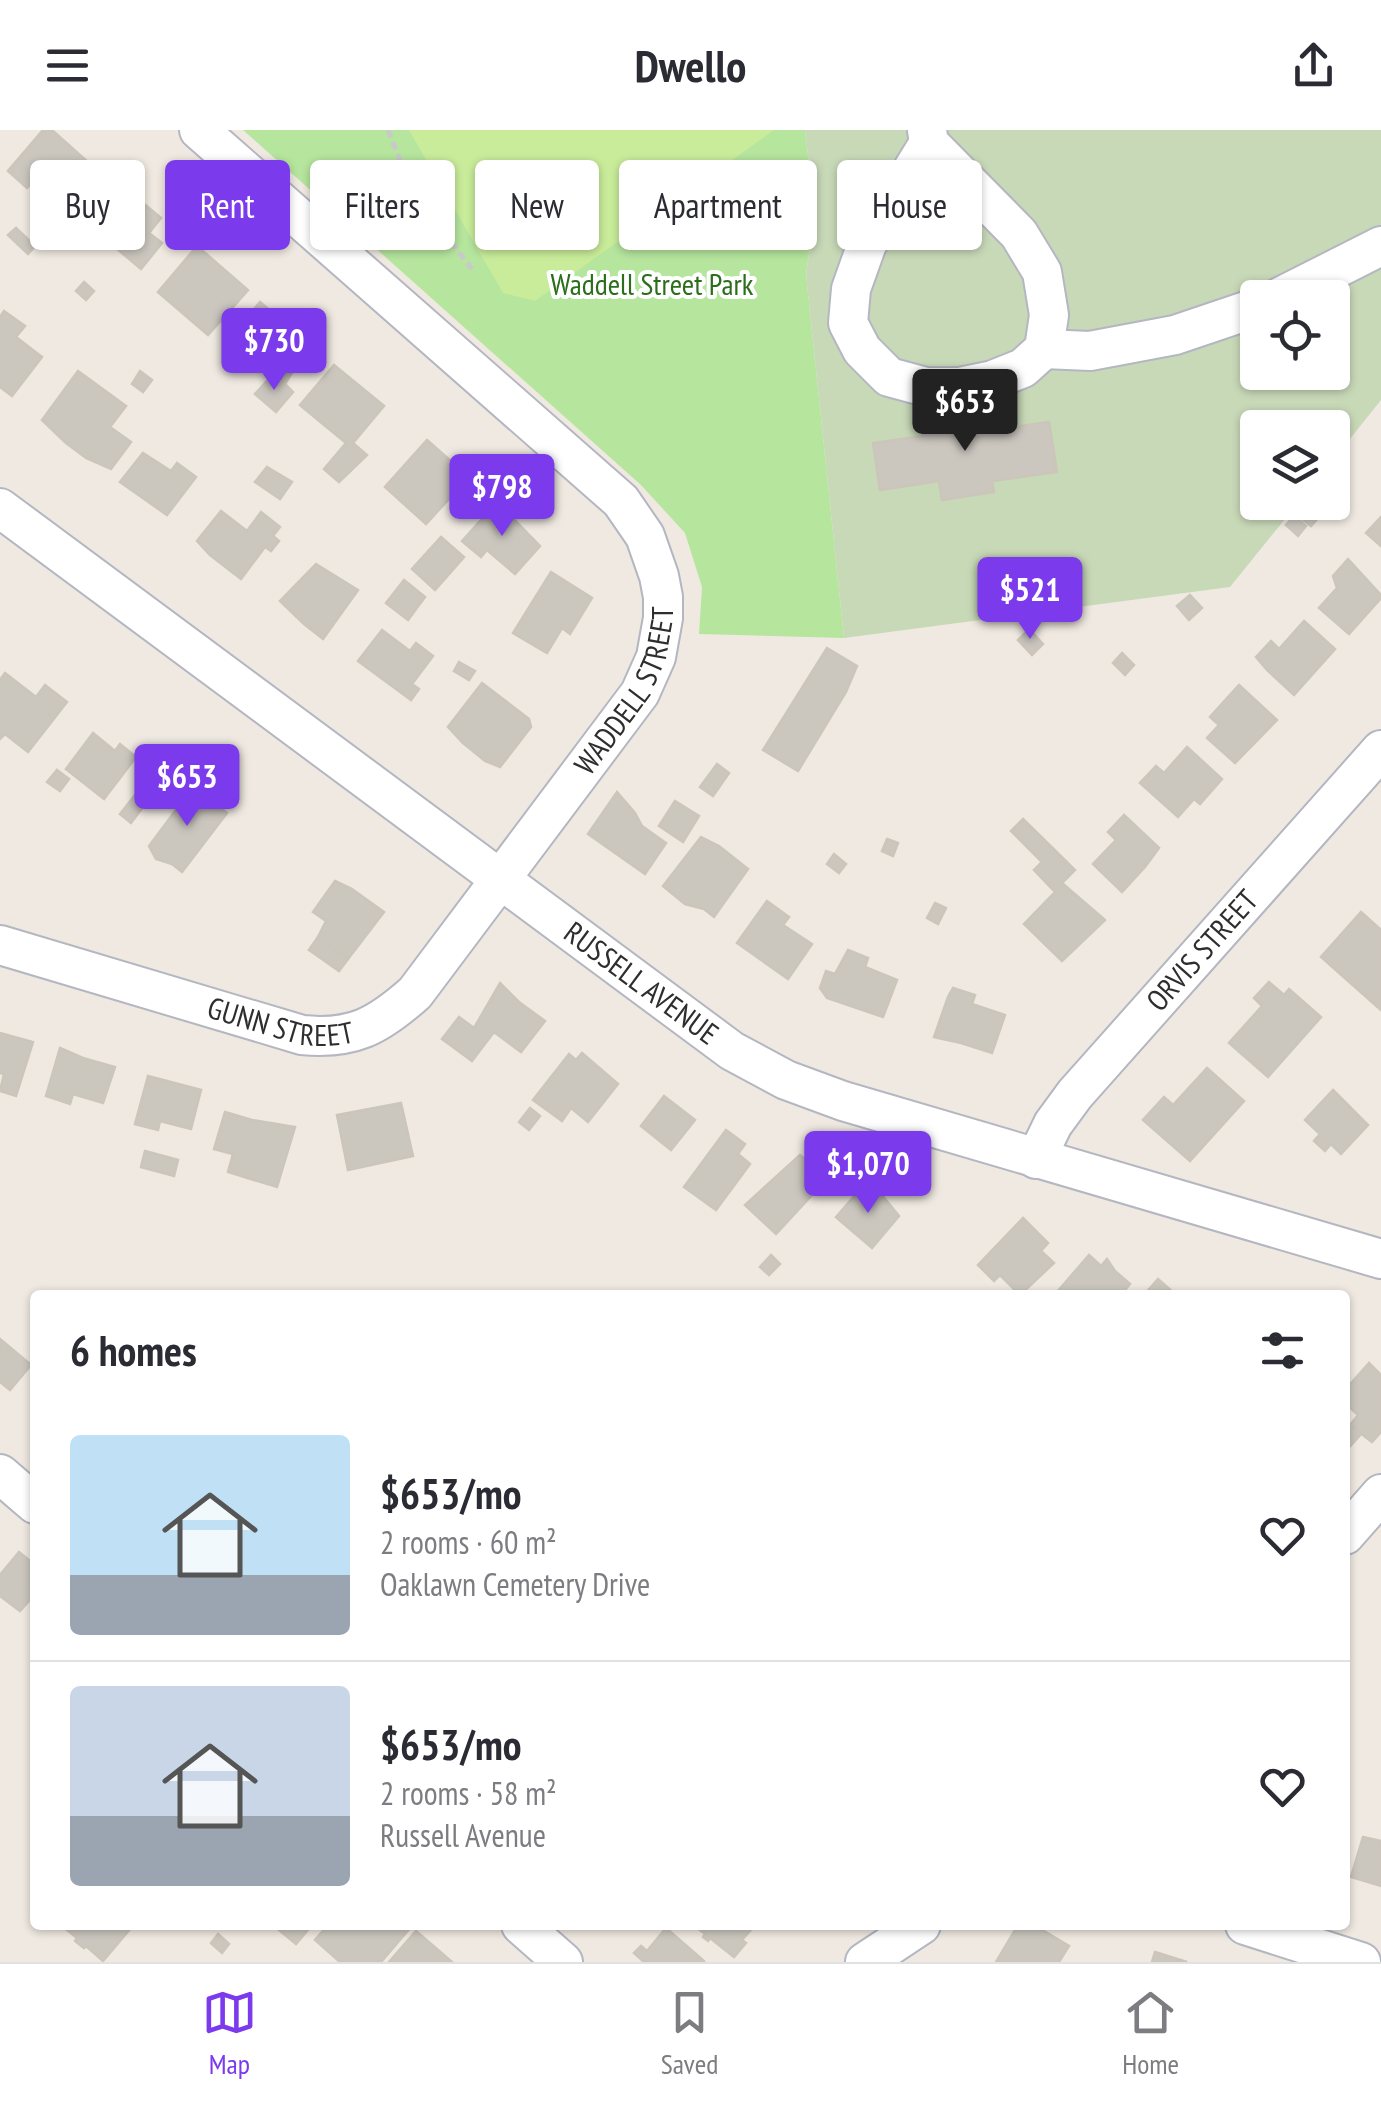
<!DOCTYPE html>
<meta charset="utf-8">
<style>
:root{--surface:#fff;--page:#f2f2f3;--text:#2b2b33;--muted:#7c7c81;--line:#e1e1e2;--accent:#7c3aed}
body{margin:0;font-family:"PT Sans Narrow",sans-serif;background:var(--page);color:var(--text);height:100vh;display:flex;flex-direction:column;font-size:38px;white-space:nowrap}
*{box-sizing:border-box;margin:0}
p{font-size:32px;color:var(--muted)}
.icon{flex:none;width:55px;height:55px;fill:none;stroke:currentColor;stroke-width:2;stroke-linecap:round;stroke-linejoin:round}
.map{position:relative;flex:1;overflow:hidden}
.drawer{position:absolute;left:30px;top:1160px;width:1320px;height:640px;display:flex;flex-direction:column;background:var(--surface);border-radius:10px;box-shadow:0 2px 8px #0004}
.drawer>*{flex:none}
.banner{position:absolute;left:30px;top:30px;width:1322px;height:90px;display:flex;gap:20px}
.controls{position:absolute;left:1240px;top:150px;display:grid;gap:20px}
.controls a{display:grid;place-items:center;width:110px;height:110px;border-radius:10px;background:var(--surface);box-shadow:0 2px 8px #0004;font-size:50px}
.price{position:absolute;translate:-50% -85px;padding:0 22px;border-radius:10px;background:var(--accent);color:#fff;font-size:32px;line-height:65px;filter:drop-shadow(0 2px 5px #0008)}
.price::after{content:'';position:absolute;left:50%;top:60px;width:30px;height:22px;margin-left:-15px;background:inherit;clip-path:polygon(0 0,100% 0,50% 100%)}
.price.on{background:#222;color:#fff}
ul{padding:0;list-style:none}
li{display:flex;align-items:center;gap:30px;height:250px;padding:0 40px}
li+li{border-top:2px solid var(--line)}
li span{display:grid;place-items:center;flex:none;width:280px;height:200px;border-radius:10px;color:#555}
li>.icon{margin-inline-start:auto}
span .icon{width:120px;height:120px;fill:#fffc;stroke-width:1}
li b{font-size:42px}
h2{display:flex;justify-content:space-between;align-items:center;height:120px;padding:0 40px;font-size:42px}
.tag{padding:0 35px;border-radius:10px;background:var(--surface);box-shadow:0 2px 8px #0004;font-size:35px;line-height:90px}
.tag.on{background:var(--accent);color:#fff}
header{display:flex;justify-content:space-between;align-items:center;height:130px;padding:0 40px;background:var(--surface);font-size:45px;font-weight:700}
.menu{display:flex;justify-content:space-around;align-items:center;height:140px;border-top:2px solid var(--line);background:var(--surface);font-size:28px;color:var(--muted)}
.menu a{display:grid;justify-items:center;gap:5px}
.menu .on{color:var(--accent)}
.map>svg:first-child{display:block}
.green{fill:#b6e59e}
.cemetery{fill:#c8d9b8;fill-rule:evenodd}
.pitch{fill:#c9ec9a}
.building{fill:#cbc7bf;stroke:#cbc5ba;stroke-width:2.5}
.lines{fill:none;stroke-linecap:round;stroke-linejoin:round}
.minor-casing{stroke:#b4b7c1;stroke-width:42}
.path{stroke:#c9c9c9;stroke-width:5;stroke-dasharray:8 5;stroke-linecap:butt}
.minor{stroke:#fff;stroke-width:38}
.labels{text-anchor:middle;stroke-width:8;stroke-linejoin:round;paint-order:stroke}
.park-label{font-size:30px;fill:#2c6e1b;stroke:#fff}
.street-label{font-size:30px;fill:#2e2e2e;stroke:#fff}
</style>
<header><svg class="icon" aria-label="menu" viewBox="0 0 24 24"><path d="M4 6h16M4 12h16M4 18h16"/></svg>Dwello<svg class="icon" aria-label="share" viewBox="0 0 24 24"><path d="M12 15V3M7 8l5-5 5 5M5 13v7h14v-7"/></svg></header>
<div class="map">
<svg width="1381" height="1832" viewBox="0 0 1381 1832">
<rect width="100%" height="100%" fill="#efe9e1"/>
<!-- green -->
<polygon class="green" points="243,0 805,0 815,84 806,144 844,508 699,504 702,457 685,403 641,355"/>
<!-- cemetery -->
<path class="cemetery" d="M805,0H1381V270L1333,330L1332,298H1258V372L1298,373L1230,457L844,508L806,144L815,84ZM1258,168H1332V242H1258Z"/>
<!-- pitch -->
<polygon class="pitch" points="409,0 774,0 535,171 503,163"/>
<!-- building -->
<g class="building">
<polygon points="43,0 52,0 89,33 57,70 34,50 27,58 8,41"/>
<polygon points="114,49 161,88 149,103 162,113 141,139 109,112 117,103 89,80"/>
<polygon points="16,98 35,116 28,124 8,105"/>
<polygon points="197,116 248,160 208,205 158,162"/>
<polygon points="84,152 94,161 86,170 76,161"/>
<polygon points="260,172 310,214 285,254 235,202"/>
<polygon points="4,181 25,196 16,207 42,227 12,266 0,257 0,187"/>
<polygon points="334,235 384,276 353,313 367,325 339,352 324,339 346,313 300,275"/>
<polygon points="78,241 126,276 110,297 131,312 111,339 86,328 66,313 42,290"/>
<polygon points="140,241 152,250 143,262 132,254"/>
<polygon points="274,243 293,262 276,282 255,264"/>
<polygon points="984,274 985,285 999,283 1001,299 1049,292 1057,342 992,351 994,362 942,370 939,351 880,360 873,313 923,306 920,292 934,290 933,282"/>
<polygon points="427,310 469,347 426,394 385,357"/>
<polygon points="143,323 171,341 177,333 196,347 167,385 120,352"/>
<polygon points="267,337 292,352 280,369 255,352"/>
<polygon points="497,372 540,416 515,444 487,420 481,427 462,411"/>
<polygon points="1303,375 1318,388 1311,396 1296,384"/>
<polygon points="221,381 247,401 261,382 280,397 273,406 279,411 271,421 265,417 241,449 210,425 197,411"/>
<polygon points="1294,386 1306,396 1298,406 1286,395"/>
<polygon points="1381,387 1381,416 1366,403"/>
<polygon points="441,407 464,427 435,460 412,439"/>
<polygon points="1348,429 1381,465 1381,468 1349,504 1319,478 1337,458 1333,446"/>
<polygon points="316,434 358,460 323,509 304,494 280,471"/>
<polygon points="551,442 592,468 570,504 562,498 547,523 513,503"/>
<polygon points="404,450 425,467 408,490 386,473"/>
<polygon points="1190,465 1202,478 1189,490 1177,476"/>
<polygon points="1304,491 1335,519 1294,565 1267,540 1256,527 1271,511 1279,519"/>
<polygon points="1029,499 1043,514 1032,525 1018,510"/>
<polygon points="382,500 410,521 416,513 433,526 412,554 419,559 411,570 358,531"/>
<polygon points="827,518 857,536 846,562 798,641 763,620"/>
<polygon points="1122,523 1134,535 1125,545 1113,533"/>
<polygon points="459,532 475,541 469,550 454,541"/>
<polygon points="5,543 36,567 45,555 67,572 28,622 5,604 0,609 0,550"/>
<polygon points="482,553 529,589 531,597 500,637 485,631 463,613 448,597"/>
<polygon points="1239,555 1277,590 1235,633 1207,608 1219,595 1210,587"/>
<polygon points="93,603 115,621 120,614 136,627 104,669 66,639"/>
<polygon points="1187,617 1222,649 1200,674 1194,669 1178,687 1140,653 1156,636 1164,643"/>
<polygon points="717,634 729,643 713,666 700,657"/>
<polygon points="57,640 69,649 60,661 47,652"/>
<polygon points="193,657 207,662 216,675 227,683 182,742 172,734 156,729 149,716"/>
<polygon points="617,662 635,683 642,696 666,713 645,744 588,704"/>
<polygon points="135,665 146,673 131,693 120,684"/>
<polygon points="675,671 699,686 683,712 659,696"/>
<polygon points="1124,685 1159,718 1145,737 1122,762 1093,734 1116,710 1108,702"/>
<polygon points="1023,689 1075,740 1062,753 1105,790 1062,831 1024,794 1055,762 1034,740 1042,732 1011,701"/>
<polygon points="701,707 719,716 748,739 714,787 704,779 685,774 663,756"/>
<polygon points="887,709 898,713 893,726 882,721"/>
<polygon points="834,724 846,734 839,743 827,734"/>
<polygon points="335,751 352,759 384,782 348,829 318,807 326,791 313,782"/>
<polygon points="767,771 789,787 783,795 812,814 788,849 737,813"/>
<polygon points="935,773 946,778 938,794 927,788"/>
<polygon points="1361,782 1381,800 1381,880 1321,827"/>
<polygon points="318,807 348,829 339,841 309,820"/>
<polygon points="848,820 868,828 865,837 897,850 883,887 827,868 820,858 826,841 835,844"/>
<polygon points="1269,852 1284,865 1289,859 1321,887 1268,947 1229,913 1262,876 1254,868"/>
<polygon points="500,853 519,872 545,891 521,922 494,902 472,931 442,909 459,887 474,898"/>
<polygon points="953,858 975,865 972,874 1005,885 992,923 961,913 934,907 948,867"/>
<polygon points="0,903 33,912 16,966 0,961 4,944 0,943"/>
<polygon points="60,918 83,928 115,937 103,973 73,964 70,974 46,966"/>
<polygon points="582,923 618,954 588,992 571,978 562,991 533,970 569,924 576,930"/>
<polygon points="1207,938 1244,971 1190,1031 1143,990 1164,967 1173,975"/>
<polygon points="148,946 201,960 191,999 160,991 158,1000 135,994"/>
<polygon points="1333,960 1368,995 1341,1024 1331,1014 1325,1021 1314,1011 1320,1004 1305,990"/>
<polygon points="664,966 695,990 671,1020 641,996"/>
<polygon points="401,973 413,1026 348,1040 337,985"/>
<polygon points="530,978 540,986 529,1000 519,992"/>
<polygon points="225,982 252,990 295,997 277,1057 228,1042 233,1024 214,1019"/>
<polygon points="726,1000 745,1014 738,1024 750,1034 716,1080 684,1057"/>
<polygon points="145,1021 178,1030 174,1046 141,1037"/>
<polygon points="800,1025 822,1045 823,1053 776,1104 745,1075"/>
<polygon points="863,1056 881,1064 899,1086 872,1118 836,1087"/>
<polygon points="1023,1088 1048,1113 1041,1121 1054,1133 1020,1165 1000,1145 994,1151 978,1135"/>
<polygon points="771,1125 780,1134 769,1145 760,1137"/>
<polygon points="1089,1125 1101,1136 1107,1129 1115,1141 1130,1154 1121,1165 1062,1165 1058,1161"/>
<polygon points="1158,1149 1176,1165 1144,1165"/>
<polygon points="0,1209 31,1235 10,1260 0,1252"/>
<polygon points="1369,1233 1381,1245 1381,1302 1372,1312 1350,1295 1358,1285 1345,1273 1345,1260"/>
<polygon points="1345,1291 1362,1303 1345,1322"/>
<polygon points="19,1422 35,1435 35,1464 20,1481 0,1466 0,1445"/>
<polygon points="1363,1707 1381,1711 1381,1756 1351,1747"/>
<polygon points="61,1795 126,1795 130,1799 103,1831 86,1816 84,1818 75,1811 77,1808"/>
<polygon points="273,1795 312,1795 296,1814"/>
<polygon points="328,1795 407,1795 410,1798 381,1832 340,1832 315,1810"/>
<polygon points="697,1795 755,1795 742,1810 746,1813 734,1827 710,1808 708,1811 703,1807 705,1804 696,1797"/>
<polygon points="1018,1795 1034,1795 1069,1816 1059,1832 996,1832"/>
<polygon points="666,1798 704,1831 704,1832 644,1832 634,1823 641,1816 647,1821"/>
<polygon points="416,1801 452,1832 389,1832"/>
<polygon points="218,1804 229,1814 222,1823 211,1813"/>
<polygon points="1155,1822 1187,1832 1152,1832"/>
</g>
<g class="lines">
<!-- minor casing -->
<g class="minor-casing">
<g id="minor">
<polyline points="927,0 929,13 867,114 851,159 848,193 862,220 889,247 926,257 959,257 993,250 1023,238 1044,219 1049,185 1042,142 1019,104 929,13"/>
<polyline points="1278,168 1381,116"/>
<polyline points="1044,219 1090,221 1175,205 1258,177"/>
<path id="s1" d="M0,378L732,921L786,950L843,971L1381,1129"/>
<path id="s2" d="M0,815L302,905C353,910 378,896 415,863L640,563L656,527L663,488V467L659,446L645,406L621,371L199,0"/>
<path id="s3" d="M1036,1029L1053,994L1075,964L1381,620"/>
<polyline points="0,1344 35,1374"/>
<polyline points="1345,1405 1381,1364"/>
<polyline points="521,1795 563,1832"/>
<polyline points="1245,1795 1361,1832"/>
<polyline points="865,1832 921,1795"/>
</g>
</g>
<!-- path -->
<g class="path">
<polyline points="388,0 413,63 475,143"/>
<polyline points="367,107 413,63"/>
</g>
<!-- minor -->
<use href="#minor" class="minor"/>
</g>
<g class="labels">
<!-- park labels -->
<g class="park-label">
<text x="652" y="165">Waddell Street Park</text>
</g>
<!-- street labels -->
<g class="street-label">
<text dy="10" stroke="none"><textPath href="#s2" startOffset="812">WADDELL STREET</textPath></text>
<text dy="10" stroke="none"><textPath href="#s3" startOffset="268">ORVIS STREET</textPath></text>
<text dy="10" stroke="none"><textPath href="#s1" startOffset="798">RUSSELL AVENUE</textPath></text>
<text dy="10" stroke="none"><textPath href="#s2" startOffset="292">GUNN STREET</textPath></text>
</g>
</g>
</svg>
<div class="controls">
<a><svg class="icon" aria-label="locate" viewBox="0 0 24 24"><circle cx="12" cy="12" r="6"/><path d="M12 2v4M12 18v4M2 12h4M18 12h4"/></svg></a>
<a><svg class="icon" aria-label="layers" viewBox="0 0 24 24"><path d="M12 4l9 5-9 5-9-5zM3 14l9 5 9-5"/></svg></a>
</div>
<b class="price" style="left:274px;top:263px">$730</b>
<b class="price on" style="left:965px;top:324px">$653</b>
<b class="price" style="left:502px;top:409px">$798</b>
<b class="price" style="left:1030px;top:512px">$521</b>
<b class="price" style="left:187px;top:699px">$653</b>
<b class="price" style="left:868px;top:1086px">$1,070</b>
<div class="banner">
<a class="tag">Buy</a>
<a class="tag on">Rent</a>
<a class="tag">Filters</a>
<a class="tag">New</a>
<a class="tag">Apartment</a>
<a class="tag">House</a>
</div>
<section class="drawer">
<h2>6 homes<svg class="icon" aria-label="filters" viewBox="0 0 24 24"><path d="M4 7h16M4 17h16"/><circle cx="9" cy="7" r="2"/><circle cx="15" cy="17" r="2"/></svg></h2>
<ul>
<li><span style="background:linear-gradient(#bfe0f5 70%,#9aa5b1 0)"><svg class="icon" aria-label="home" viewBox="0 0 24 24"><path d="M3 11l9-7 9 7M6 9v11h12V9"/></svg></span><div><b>$653/mo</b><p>2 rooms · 60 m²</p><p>Oaklawn Cemetery Drive</p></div><svg class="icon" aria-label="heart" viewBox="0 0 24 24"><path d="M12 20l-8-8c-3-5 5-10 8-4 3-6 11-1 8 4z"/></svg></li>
<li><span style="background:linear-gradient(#c9d6e8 65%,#9aa5b1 0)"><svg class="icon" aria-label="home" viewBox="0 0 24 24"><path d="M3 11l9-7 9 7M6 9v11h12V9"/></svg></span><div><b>$653/mo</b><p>2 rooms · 58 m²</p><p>Russell Avenue</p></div><svg class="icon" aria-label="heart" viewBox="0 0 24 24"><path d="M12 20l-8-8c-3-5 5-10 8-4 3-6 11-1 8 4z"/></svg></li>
</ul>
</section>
</div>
<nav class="menu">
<a class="on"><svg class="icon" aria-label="map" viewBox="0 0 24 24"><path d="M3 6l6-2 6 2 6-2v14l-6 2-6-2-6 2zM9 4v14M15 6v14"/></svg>Map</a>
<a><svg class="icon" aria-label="saved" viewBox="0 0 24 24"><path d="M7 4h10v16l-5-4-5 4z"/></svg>Saved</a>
<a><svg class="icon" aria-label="home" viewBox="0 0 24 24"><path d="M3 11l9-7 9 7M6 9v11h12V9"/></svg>Home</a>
</nav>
